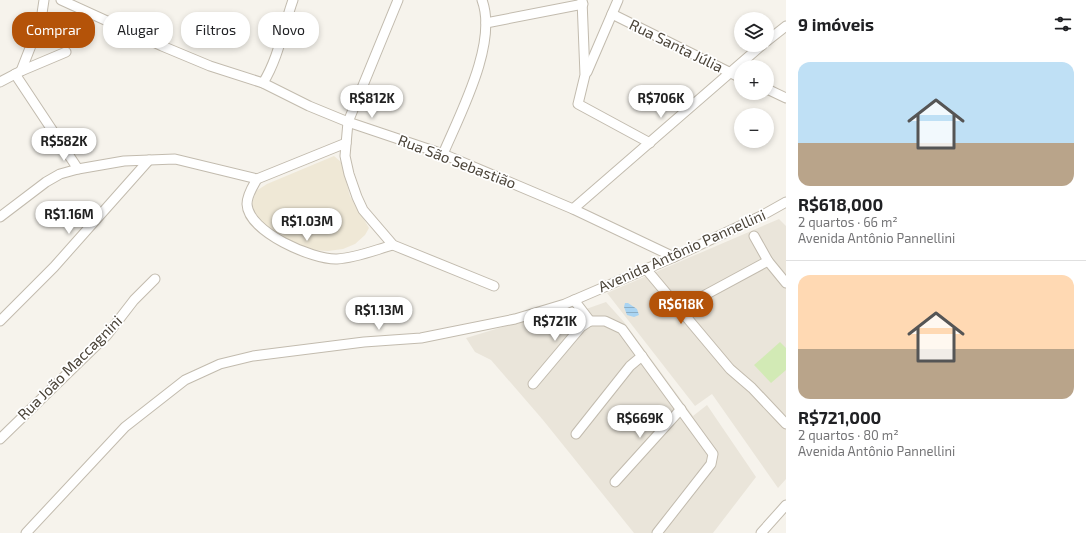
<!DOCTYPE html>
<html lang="pt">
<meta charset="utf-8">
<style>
:root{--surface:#fff;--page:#f2f2f2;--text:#202124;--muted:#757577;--line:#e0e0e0;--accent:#b45309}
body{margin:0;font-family:"Exo 2",sans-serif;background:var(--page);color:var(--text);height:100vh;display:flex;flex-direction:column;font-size:15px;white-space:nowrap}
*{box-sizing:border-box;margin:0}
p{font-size:13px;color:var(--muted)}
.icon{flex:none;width:22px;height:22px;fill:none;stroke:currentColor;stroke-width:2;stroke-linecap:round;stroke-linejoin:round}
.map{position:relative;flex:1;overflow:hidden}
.drawer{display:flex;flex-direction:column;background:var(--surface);width:300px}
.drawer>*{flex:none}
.banner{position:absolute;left:12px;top:12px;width:380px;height:36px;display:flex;gap:8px}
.fabs{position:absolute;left:734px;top:12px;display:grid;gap:8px}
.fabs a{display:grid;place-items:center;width:40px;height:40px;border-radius:50%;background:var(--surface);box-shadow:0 2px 6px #0003;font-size:20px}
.price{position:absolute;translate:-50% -34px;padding:0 9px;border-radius:14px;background:#fff;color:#222;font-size:13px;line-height:26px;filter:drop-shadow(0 1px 2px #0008)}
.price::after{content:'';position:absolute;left:50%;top:24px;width:12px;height:9px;margin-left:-6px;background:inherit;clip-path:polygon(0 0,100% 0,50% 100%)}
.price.on{background:var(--accent);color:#fff}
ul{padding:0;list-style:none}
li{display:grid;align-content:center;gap:8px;height:212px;padding:0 12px}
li+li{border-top:1px solid var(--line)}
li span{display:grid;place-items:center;height:124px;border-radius:12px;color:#555}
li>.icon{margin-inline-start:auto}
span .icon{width:72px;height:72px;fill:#fffc;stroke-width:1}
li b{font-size:17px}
h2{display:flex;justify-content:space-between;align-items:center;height:48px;padding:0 12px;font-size:17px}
.pill{padding:0 14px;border-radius:16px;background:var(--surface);box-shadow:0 2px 6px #0003;font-size:14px;line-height:36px}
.pill.on{background:var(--accent);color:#fff}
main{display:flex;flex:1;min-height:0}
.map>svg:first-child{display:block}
.residential{fill:#eae5da}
.education{fill:#efe8d6}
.garden{fill:#d2eab5}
.water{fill:url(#water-rules)}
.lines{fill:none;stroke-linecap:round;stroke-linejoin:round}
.minor-casing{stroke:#c2bbae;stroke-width:11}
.minor{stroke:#fff;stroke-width:9}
.labels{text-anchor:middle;stroke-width:3.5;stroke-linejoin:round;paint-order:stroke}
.street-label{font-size:15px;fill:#4b4439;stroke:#fff}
</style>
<main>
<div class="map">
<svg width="786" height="533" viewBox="0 0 786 533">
<defs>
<pattern id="water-rules" width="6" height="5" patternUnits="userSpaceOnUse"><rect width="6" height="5" fill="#a9d4f2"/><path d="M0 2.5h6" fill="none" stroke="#8caec5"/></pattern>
</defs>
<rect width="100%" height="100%" fill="#f6f3ec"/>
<!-- residential -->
<g class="residential">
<polygon points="779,219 786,226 786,479 778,488 712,394 695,406 607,293"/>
<polygon points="606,302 624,322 693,416 707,405 756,477 713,533 634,533 543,420 491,360 475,352 466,338 562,309 569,309 572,314"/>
</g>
<!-- education -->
<polygon class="education" points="334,156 341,162 350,196 369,228 365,235 355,244 343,249 328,251 311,250 295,245 275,233 265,226 254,214 252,203 256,191 267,184"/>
<!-- garden -->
<polygon class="garden" points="780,342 786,348 786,370 771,383 754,365"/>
<!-- water -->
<polygon class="water" points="625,303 628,303 637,309 639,315 634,317 627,315 624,307"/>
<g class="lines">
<!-- minor casing -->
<g class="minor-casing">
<g id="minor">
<polyline points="61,0 162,46 210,66 263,83 309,106 348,122 443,154 573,209 674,257"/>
<polyline points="398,0 348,122 345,156 349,174 357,197 363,210 393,245 494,286"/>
<polyline points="582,0 585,75 578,104 650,143"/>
<polyline points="612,14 741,78"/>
<polyline points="486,23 583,4"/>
<polyline points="767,41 786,26"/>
<polyline points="21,71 41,20 44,0"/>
<polyline points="587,72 618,0"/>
<polyline points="15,74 78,169"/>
<polyline points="0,82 21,71 66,52"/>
<path d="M263,83C279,57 283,28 293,0"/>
<polyline points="767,89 786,98"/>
<path d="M443,154C460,114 498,43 482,0"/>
<path d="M257,179C253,186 247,195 247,204C248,232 313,260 337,259C356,258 375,250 393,245"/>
<polyline points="573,209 762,45"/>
<polyline points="0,217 46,182 60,174 78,169 124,161 175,159 257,179 346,143"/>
<polyline points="754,236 768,261 786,283"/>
<polyline points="646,269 730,369 752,388 786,424"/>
<polyline points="681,308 768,261"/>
<polyline points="0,321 54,267 149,160"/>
<polyline points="590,321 605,321 622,329 713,454 711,464 657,533"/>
<polyline points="533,384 581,327 590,321 574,300"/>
<polyline points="576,434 630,366 642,356"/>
<polyline points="0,439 107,335 134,300 155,279"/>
<polyline points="615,482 681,409"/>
<polyline points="26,533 125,427 185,380 220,364 253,356 364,342 421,338 515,319 565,304 674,257 761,216 786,202"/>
<polyline points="761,533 786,505"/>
</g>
</g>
<!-- minor -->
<use href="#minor" class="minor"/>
</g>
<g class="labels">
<!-- street labels -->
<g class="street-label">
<text transform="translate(676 46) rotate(26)" y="5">Rua Santa Júlia</text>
<text transform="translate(457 162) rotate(21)" y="5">Rua São Sebastião</text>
<text transform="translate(682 251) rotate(-24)" y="5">Avenida Antônio Pannellini</text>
<text transform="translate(70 368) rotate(-45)" y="5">Rua João Maccagnini</text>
</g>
</g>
</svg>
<div class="fabs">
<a><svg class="icon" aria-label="layers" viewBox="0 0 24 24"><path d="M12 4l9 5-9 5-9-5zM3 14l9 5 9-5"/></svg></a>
<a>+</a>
<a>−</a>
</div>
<b class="price" style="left:372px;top:119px">R$812K</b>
<b class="price" style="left:661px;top:119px">R$706K</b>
<b class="price" style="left:64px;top:162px">R$582K</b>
<b class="price" style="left:69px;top:235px">R$1.16M</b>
<b class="price" style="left:307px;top:242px">R$1.03M</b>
<b class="price on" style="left:681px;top:325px">R$618K</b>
<b class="price" style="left:379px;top:331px">R$1.13M</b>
<b class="price" style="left:555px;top:342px">R$721K</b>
<b class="price" style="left:640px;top:439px">R$669K</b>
<div class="banner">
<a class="pill on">Comprar</a>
<a class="pill">Alugar</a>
<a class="pill">Filtros</a>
<a class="pill">Novo</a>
</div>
</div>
<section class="drawer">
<h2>9 imóveis<svg class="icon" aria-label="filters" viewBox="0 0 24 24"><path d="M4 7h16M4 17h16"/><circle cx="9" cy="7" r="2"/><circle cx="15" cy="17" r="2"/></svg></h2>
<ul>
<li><span style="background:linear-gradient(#bfe0f5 65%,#b9a48a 0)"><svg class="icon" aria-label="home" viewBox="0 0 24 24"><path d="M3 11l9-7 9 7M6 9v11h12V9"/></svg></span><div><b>R$618,000</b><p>2 quartos · 66 m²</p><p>Avenida Antônio Pannellini</p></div></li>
<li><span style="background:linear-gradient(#ffd9b3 60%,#b9a48a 0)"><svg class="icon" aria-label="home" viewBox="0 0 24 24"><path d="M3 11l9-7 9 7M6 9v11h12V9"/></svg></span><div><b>R$721,000</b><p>2 quartos · 80 m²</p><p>Avenida Antônio Pannellini</p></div></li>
</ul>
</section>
</main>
